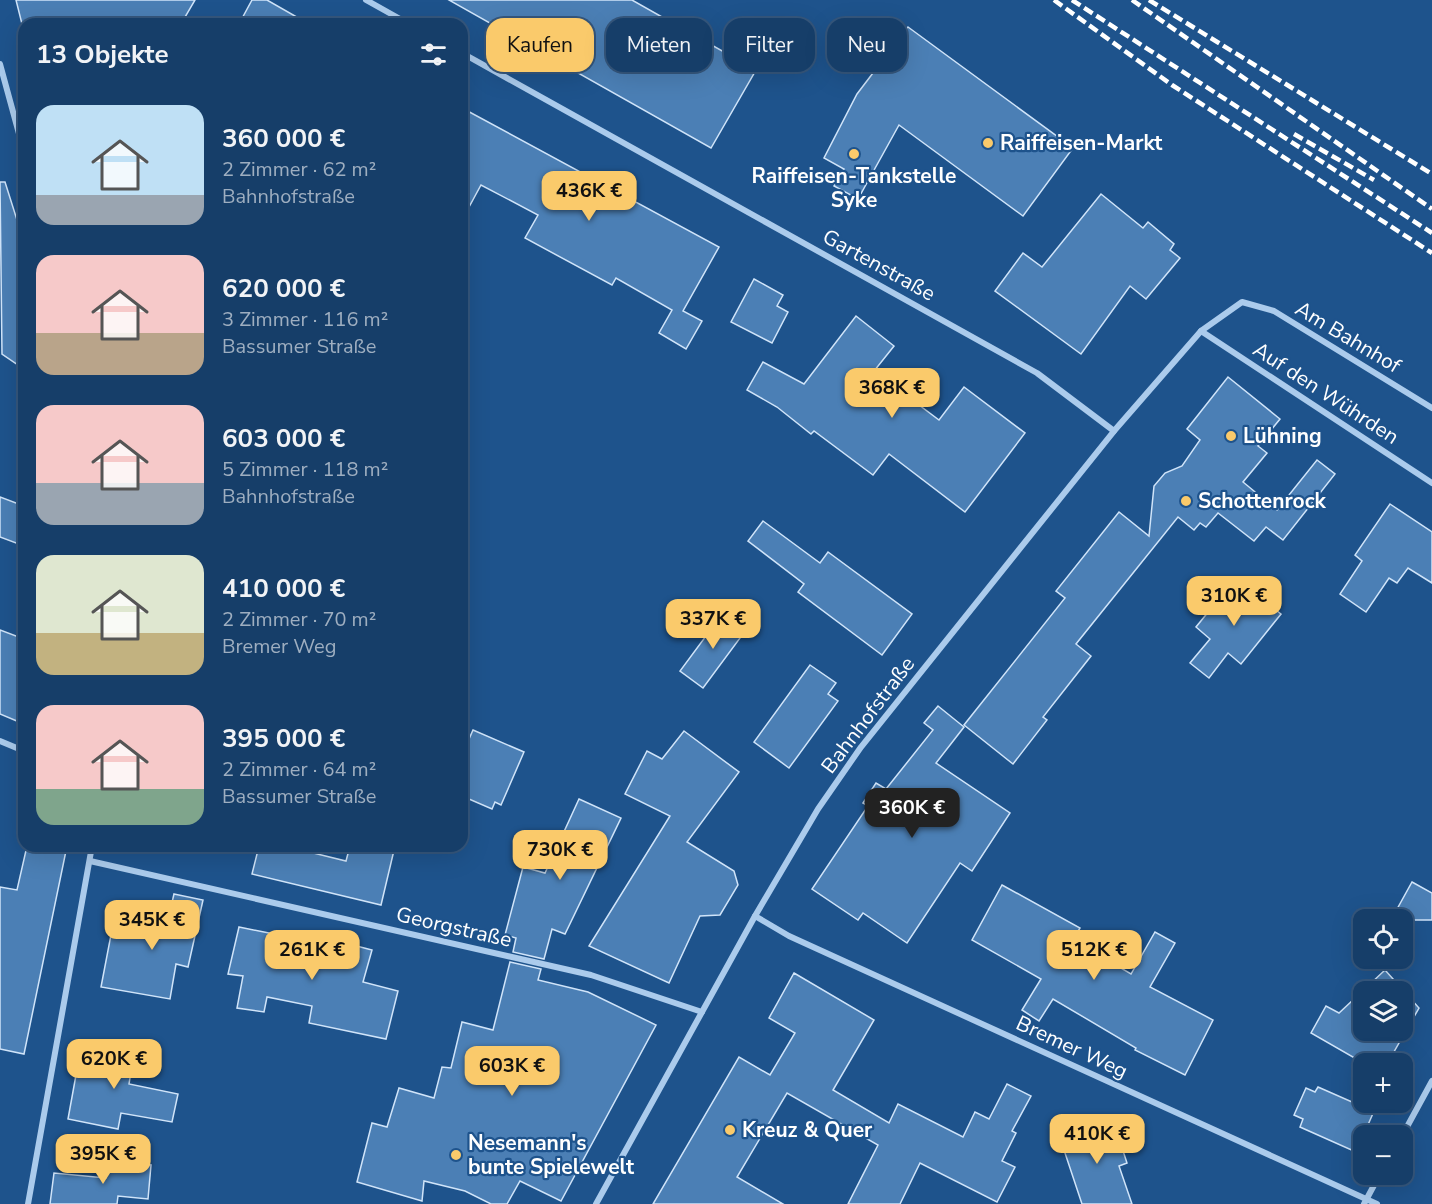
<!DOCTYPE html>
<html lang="de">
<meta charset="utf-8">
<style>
:root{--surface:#163e69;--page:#234971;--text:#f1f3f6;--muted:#9eaec0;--line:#35577d;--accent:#faca6b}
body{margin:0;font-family:"Nunito Sans",sans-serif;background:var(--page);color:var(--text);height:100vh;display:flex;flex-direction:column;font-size:22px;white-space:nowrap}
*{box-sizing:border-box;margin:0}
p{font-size:20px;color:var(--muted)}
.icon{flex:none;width:33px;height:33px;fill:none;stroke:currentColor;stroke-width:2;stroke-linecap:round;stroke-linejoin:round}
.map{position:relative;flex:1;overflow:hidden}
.drawer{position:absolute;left:18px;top:18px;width:450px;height:834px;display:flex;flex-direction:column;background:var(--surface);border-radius:18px;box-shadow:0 6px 24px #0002,0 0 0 2px var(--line)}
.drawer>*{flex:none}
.guide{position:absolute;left:486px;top:18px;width:570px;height:54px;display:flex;gap:12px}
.fabs{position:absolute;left:1353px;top:909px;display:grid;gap:12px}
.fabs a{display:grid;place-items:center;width:60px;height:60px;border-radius:12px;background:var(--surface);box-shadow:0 6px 24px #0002,0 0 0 2px var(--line);font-size:30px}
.price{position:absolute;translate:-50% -51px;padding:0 14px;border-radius:12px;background:var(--accent);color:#111;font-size:20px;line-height:39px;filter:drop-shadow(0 2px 3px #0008)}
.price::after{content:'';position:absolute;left:50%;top:36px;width:18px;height:14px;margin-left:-9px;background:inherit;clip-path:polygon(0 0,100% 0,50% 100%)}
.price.on{background:#222;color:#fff}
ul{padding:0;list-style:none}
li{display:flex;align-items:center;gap:18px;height:150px;padding:0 18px}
li span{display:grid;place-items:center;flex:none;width:168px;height:120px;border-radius:18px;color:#555}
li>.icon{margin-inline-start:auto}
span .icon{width:72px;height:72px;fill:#fffc;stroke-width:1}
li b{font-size:26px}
h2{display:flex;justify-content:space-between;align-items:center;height:72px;padding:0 18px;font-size:26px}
.chip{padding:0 21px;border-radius:18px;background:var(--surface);box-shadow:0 6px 24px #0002,0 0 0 2px var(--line);font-size:21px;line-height:54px}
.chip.on{background:var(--accent);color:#111}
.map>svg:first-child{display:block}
.building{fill:#4b7fb5;stroke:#d0e4f9;stroke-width:1.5;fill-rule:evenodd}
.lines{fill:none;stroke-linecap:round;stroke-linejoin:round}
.minor{stroke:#abcbec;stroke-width:6}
.rail{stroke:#fff;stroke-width:4.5;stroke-dasharray:10 4.5;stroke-linecap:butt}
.poi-dot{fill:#faca6b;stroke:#1e538c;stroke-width:2}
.labels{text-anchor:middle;stroke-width:4.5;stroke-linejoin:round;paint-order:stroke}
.poi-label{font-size:21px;font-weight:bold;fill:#fff;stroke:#1e538c;text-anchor:start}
.street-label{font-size:21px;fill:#fff;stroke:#1e538c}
</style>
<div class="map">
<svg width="1432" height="1204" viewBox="0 0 1432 1204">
<rect width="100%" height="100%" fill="#1e538c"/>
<!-- building -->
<g class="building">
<polygon points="16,0 195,0 181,24 22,24"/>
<polygon points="252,0 267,0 309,24 239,24"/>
<polygon points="449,0 632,0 756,70 711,148"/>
<polygon points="908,27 1073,148 1023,216 899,125 858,199 834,186 844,169 824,158 857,94"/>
<polygon points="462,108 719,247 683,311 702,321 686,349 659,333 672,310 616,278 612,285 525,238 538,215 481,185 462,220"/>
<polygon points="0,182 5,182 24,242 24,369 2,354"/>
<polygon points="1101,194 1143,228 1148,222 1174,244 1170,250 1180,258 1146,299 1130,286 1081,354 995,291 1023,253 1042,267"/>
<polygon points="754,279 783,295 777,306 788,312 772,343 731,322"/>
<polygon points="856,316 894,346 874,371 939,420 964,387 1025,433 965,512 889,454 873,475 814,431 811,434 777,407 747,390 763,362 804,384"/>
<polygon points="1228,377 1280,419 1258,446 1267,453 1243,482 1277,510 1317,460 1335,474 1283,540 1266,527 1254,541 1218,513 1206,527 1200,523 1194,530 1178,517 1076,644 1091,656 1043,717 1047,720 1013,764 964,725 1065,598 1056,591 1119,512 1149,536 1154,486 1165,473 1182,466 1200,440 1187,429"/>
<polygon points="0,497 24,506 24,546 0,537"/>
<polygon points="1390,504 1432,532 1432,583 1408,568 1397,583 1389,578 1366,612 1340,594 1362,561 1355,555"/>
<polygon points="763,521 820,563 828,552 912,614 882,655 798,592 804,584 748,541"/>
<polygon points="1236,578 1281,614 1241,664 1228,653 1209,678 1190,663 1210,639 1196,627"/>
<polygon points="723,613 746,630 703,688 680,671"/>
<polygon points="0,630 24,639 24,724 0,714"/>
<polygon points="810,665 836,683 828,694 838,701 789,768 754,742"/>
<polygon points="938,706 964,727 936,763 1010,813 972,871 960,863 907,943 863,913 858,920 812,889 868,806 863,803 876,783 886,789 933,730 924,723"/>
<polygon points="473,730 524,752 501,805 495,802 492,809 462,796 462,755"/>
<polygon points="684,731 739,772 687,842 734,871 738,885 720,915 700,916 669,983 589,946 670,816 625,794 647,751 662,759"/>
<polygon points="579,799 621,818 565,934 552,929 544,959 513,952 516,938 505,935 523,867 545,873"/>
<polygon points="27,846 67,846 24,1054 0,1049 0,887 17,890"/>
<polygon points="259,846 306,846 305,851 346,861 350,846 395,846 381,905 252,874"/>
<polygon points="1412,882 1432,893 1432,920 1391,920"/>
<polygon points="1002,885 1080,928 1073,940 1131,974 1155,932 1175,943 1150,987 1213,1020 1185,1075 1135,1050 1136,1048 1053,999 1039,1021 1022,1010 1041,979 972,940"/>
<polygon points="174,894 203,900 188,967 176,964 170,999 101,987 114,919 166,928"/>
<polygon points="239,927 344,948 345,943 372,950 363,982 398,991 386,1039 309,1023 312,1006 267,997 264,1012 237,1008 243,976 228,974"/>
<polygon points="510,962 541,969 538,980 588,992 656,1025 561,1201 520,1181 507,1204 491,1204 465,1191 424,1181 422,1201 357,1182 372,1123 387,1127 399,1088 434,1098 442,1067 451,1068 462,1022 493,1030"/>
<path d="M1385,970L1419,1008L1387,1064H1365L1311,1033L1326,1006L1339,1013ZM1364,992H1402V1030H1364Z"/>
<polygon points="794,973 874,1020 833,1090 889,1123 898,1104 963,1137 975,1112 989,1119 1007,1084 1031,1096 1012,1131 1016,1133 1002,1161 1015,1167 997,1202 920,1163 900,1204 848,1204 878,1145 787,1093 737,1177 783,1204 653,1204 739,1057 770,1075 795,1033 769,1018"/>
<polygon points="82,1042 134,1054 129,1084 178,1094 172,1122 121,1113 118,1129 68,1119"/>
<polygon points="1318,1087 1352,1102 1378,1102 1356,1152 1300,1127 1303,1119 1294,1115 1306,1088 1315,1092"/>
<polygon points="1113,1120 1127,1163 1119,1166 1132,1204 1082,1204 1060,1138"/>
<polygon points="108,1160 151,1165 148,1199 118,1196 117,1204 50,1204 54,1173 106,1178"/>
</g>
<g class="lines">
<!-- minor -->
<g class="minor">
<polyline points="366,0 409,24"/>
<polyline points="462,53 1037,373 1114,431"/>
<polyline points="0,64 24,152"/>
<polyline points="1201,331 1432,483"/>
<polyline points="0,741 24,751"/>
<polyline points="90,861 591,975 702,1012"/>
<polyline points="755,916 789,936 1377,1204"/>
<polyline points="1402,1136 1432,1081"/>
<polyline points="28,1204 92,846"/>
<polyline points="596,1204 755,916 818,809 861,747 1114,431 1201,331 1242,302 1274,311 1432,408"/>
<polyline points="1364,1204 1380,1174"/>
</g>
<!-- rail -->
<g class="rail">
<polyline points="1054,0 1172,85 1432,253"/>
<polyline points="1072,0 1432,233"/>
<polyline points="1132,0 1432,209"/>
<polyline points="1149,0 1432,174"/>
<polyline points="1294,134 1374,180"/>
</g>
</g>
<!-- markers -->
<g class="poi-dot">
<circle cx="988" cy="143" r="6"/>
<circle cx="854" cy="154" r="6"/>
<circle cx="1231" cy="436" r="6"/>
<circle cx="1186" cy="501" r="6"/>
<circle cx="730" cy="1130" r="6"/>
<circle cx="456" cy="1155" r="6"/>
</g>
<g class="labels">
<!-- poi labels -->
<g class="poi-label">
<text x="1000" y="150">Raiffeisen-Markt</text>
<text x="854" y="183" text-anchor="middle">Raiffeisen-Tankstelle<tspan x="854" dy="24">Syke</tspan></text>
<text x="1243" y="443">Lühning</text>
<text x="1198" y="508">Schottenrock</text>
<text x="742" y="1137">Kreuz &amp; Quer</text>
<text x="468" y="1150">Nesemann's<tspan x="468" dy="24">bunte Spielewelt</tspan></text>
</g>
<!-- street labels -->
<g class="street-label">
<text transform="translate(879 265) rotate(29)" y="7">Gartenstraße</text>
<text transform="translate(1348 337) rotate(31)" y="7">Am Bahnhof</text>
<text transform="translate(1326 393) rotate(33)" y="7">Auf den Wührden</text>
<text transform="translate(868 715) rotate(-53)" y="7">Bahnhofstraße</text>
<text transform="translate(454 927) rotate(13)" y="7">Georgstraße</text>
<text transform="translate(1072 1047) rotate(25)" y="7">Bremer Weg</text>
</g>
</g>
</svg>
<div class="fabs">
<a><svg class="icon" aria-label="locate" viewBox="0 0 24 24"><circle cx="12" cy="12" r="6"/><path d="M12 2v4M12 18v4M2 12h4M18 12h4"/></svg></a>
<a><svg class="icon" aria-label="layers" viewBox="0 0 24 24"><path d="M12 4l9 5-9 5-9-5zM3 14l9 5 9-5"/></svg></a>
<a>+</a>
<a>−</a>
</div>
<b class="price" style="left:589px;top:222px">436K €</b>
<b class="price" style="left:892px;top:419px">368K €</b>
<b class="price" style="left:1234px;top:627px">310K €</b>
<b class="price" style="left:713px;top:650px">337K €</b>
<b class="price on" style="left:912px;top:839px">360K €</b>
<b class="price" style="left:560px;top:881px">730K €</b>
<b class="price" style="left:152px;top:951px">345K €</b>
<b class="price" style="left:312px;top:981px">261K €</b>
<b class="price" style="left:1094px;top:981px">512K €</b>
<b class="price" style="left:114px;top:1090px">620K €</b>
<b class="price" style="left:512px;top:1097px">603K €</b>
<b class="price" style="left:1097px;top:1165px">410K €</b>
<b class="price" style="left:103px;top:1185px">395K €</b>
<div class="guide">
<a class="chip on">Kaufen</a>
<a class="chip">Mieten</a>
<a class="chip">Filter</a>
<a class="chip">Neu</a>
</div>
<section class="drawer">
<h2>13 Objekte<svg class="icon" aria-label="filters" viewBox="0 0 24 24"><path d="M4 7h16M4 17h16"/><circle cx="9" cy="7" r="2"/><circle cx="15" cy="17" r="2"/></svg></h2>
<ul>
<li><span style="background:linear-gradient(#bfe0f5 75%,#9aa5b1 0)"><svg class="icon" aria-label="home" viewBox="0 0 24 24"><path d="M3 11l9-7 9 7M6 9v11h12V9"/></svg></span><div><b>360 000 €</b><p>2 Zimmer · 62 m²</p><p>Bahnhofstraße</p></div></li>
<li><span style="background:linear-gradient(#f6c9c9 65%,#b9a48a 0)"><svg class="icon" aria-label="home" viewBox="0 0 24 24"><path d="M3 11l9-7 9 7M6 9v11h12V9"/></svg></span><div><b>620 000 €</b><p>3 Zimmer · 116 m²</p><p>Bassumer Straße</p></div></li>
<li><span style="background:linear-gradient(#f6c9c9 65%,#9aa5b1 0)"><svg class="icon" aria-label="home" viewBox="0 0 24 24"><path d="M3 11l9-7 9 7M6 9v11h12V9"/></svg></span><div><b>603 000 €</b><p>5 Zimmer · 118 m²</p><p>Bahnhofstraße</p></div></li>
<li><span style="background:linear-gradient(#dfe7d0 65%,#c2b280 0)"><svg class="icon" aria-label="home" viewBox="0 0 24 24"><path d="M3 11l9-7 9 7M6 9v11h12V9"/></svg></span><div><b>410 000 €</b><p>2 Zimmer · 70 m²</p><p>Bremer Weg</p></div></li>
<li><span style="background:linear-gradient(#f6c9c9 70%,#7fa58c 0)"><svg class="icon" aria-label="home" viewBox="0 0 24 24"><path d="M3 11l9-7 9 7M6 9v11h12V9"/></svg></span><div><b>395 000 €</b><p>2 Zimmer · 64 m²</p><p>Bassumer Straße</p></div></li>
</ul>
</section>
</div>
